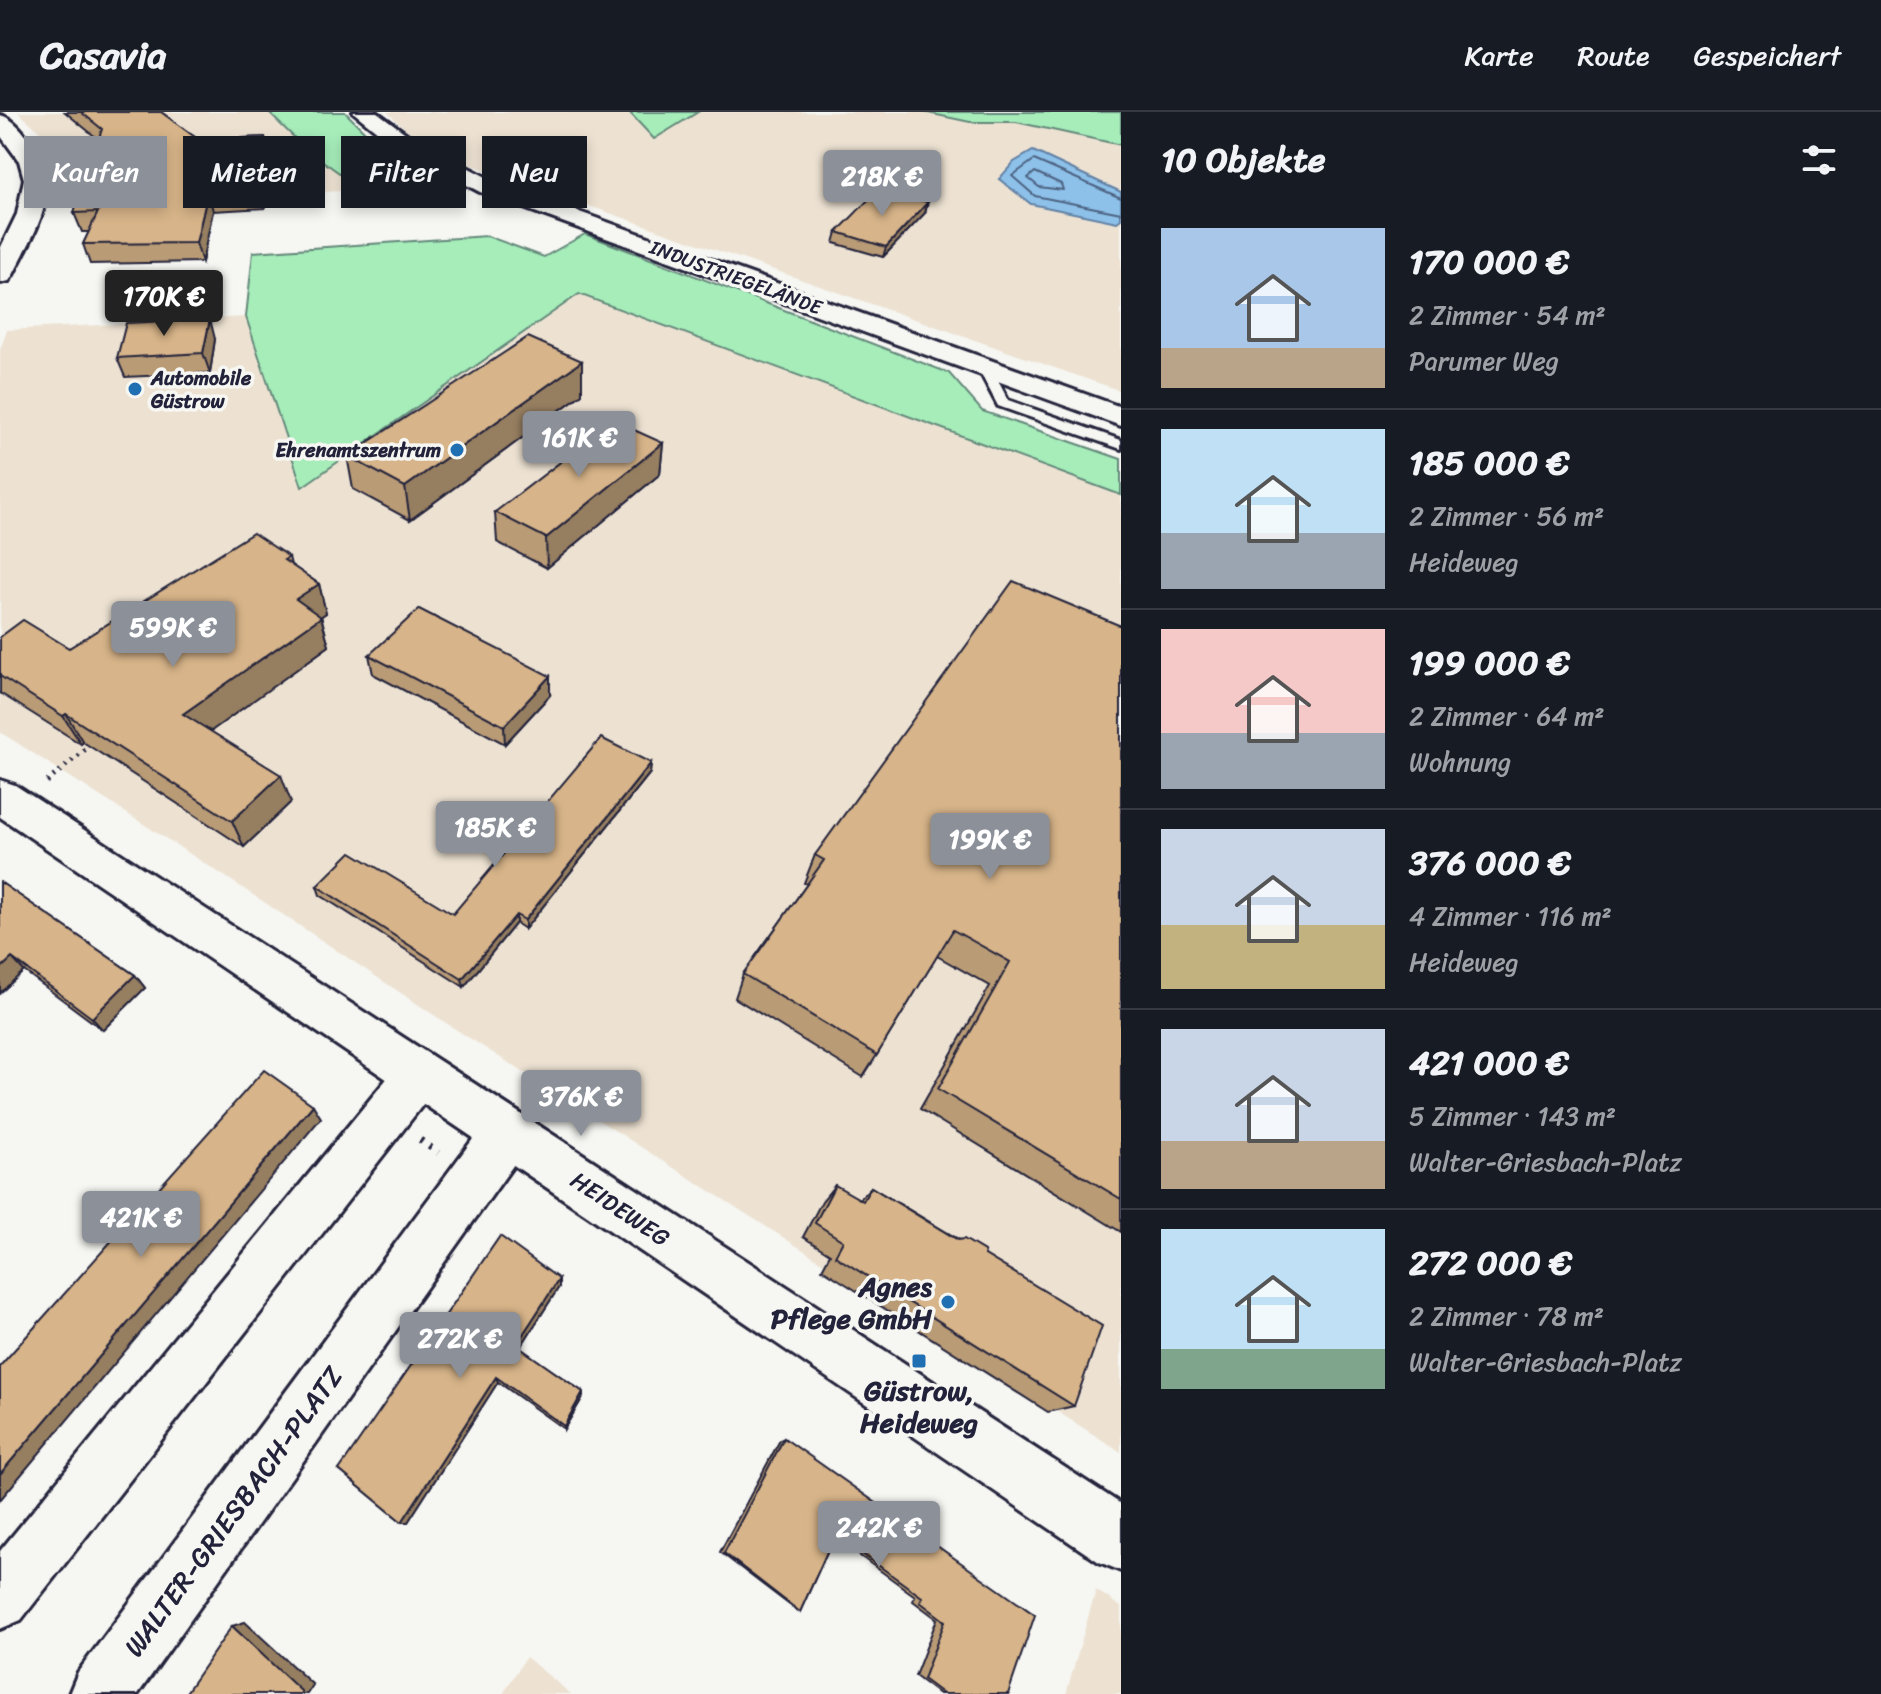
<!DOCTYPE html>
<html lang="de">
<meta charset="utf-8">
<style>
:root{--surface:#171b24;--page:#20242c;--text:#f1f3f6;--muted:#9ea1a6;--line:#363941;--accent:#8c9099}
body{margin:0;font-family:Sriracha,sans-serif;background:var(--page);color:var(--text);height:100vh;display:flex;flex-direction:column;font-size:30px;white-space:nowrap}
*{box-sizing:border-box;margin:0}
p{font-size:26px;color:var(--muted)}
.icon{flex:none;width:44px;height:44px;fill:none;stroke:currentColor;stroke-width:2;stroke-linecap:round;stroke-linejoin:round}
.map{position:relative;flex:1;overflow:hidden}
.panel{display:flex;flex-direction:column;background:var(--surface);width:760px}
.panel>*{flex:none}
.top-card{position:absolute;left:24px;top:24px;width:760px;height:72px;display:flex;gap:16px}
.price{position:absolute;translate:-50% -68px;padding:0 18px;border-radius:8px;background:var(--accent);color:#fff;font-size:26px;line-height:52px;filter:drop-shadow(0 2px 4px #0008)}
.price::after{content:'';position:absolute;left:50%;top:48px;width:24px;height:18px;margin-left:-12px;background:inherit;clip-path:polygon(0 0,100% 0,50% 100%)}
.price.on{background:#222;color:#fff}
ul{padding:0;list-style:none}
li{display:flex;align-items:center;gap:24px;height:200px;padding:0 40px}
li+li{border-top:2px solid var(--line)}
li span{display:grid;place-items:center;flex:none;width:224px;height:160px;border-radius:0px;color:#555}
li>.icon{margin-inline-start:auto}
span .icon{width:96px;height:96px;fill:#fffc;stroke-width:1}
li b{font-size:34px}
h2{display:flex;justify-content:space-between;align-items:center;height:96px;padding:0 40px;font-size:34px}
.pill{padding:0 28px;border-radius:0px;background:var(--surface);box-shadow:0 4px 12px #0003;font-size:28px;line-height:72px}
.pill.on{background:var(--accent);color:#fff}
header{display:flex;align-items:center;gap:48px;box-sizing:border-box;height:112px;padding:0 40px;background:var(--surface);border-bottom:2px solid var(--line)}
header strong{font-size:38px}
nav{display:flex;gap:44px;margin-inline-start:auto;font-size:28px}
main{display:flex;flex:1;min-height:0}
.map>svg:first-child{display:block}
.built{fill:#ede2d2}
.green{fill:#a6edba;stroke:#64887a;stroke-width:2}
.water{fill:#8dc1ea;stroke:#6281a4;stroke-width:2}
.lines{fill:none;stroke-linecap:round;stroke-linejoin:round}
.shore{stroke:#4d6281;stroke-width:2}
.lane-casing{stroke:#22223b;stroke-width:6}
.street-casing{stroke:#22223b;stroke-width:6}
.secondary-casing{stroke:#22223b;stroke-width:6}
.path-far1{stroke:#22223b;stroke-width:5;stroke-dasharray:2 6;stroke-linecap:butt}
.path{stroke:#22223b;stroke-width:7;stroke-dasharray:3 8;stroke-linecap:butt}
.lane{fill:#f6f6f2;fill-rule:evenodd}
.street{fill:#f6f6f2;fill-rule:evenodd}
.secondary{fill:#f6f6f2;fill-rule:evenodd}
.wall{fill:#b99b76;stroke:#22223b;stroke-width:2}
.shaded-wall{fill:#967e60;stroke:#22223b;stroke-width:2}
.building{fill:#d7b489;stroke:#22223b;stroke-width:2}
.poi-dot{fill:#1f6fb2;stroke:#f6f6f2;stroke-width:3}
.labels{text-anchor:middle;stroke-width:7;stroke-linejoin:round;paint-order:stroke}
.far-street-label{font-size:20px;fill:#22223b;stroke:#f6f6f2}
.far-poi-label{font-size:20px;font-weight:bold;fill:#22223b;stroke:#f6f6f2;text-anchor:start}
.street-label{font-size:24px;fill:#22223b;stroke:#f6f6f2}
.near-poi-label{font-size:28px;font-weight:bold;fill:#22223b;stroke:#f6f6f2;text-anchor:end}
.near-street-label{font-size:28px;fill:#22223b;stroke:#f6f6f2}
</style>
<header>
<strong>Casavia</strong>
<nav><a>Karte</a><a>Route</a><a>Gespeichert</a></nav>
</header>
<main>
<div class="map">
<svg width="1121" height="1582" viewBox="0 0 1121 1582">
<rect width="100%" height="100%" fill="#f6f6f2"/>
<filter id="ink" filterUnits="userSpaceOnUse"><feTurbulence type="fractalNoise" baseFrequency=".0125" numOctaves="2"/><feDisplacementMap in="SourceGraphic" scale="16" xChannelSelector="R" yChannelSelector="G"/><feConvolveMatrix kernelMatrix="1 2 1 2 8 2 1 2 1" color-interpolation-filters="sRGB"/></filter>
<g filter="url(#ink)">
<!-- built -->
<g class="built">
<polygon points="18,0 268,0 306,37 363,78 66,94 60,49 54,37 44,23"/>
<polygon points="387,0 629,0 654,27 698,0 923,0 970,10 1016,10 1121,33 1121,279 449,45 412,23"/>
<polygon points="579,182 1121,383 1121,1340 452,915 229,767 0,620 0,238 7,218 246,205 302,374"/>
<polygon points="1096,1478 1121,1495 1121,1582 1066,1582"/>
<polygon points="526,1545 571,1582 503,1582"/>
</g>
<!-- green -->
<g class="green">
<polygon points="268,0 345,0 376,31 414,52 385,62 363,78 306,37"/>
<polygon points="629,0 698,0 654,27"/>
<polygon points="923,0 1121,0 1121,33 1016,10 970,10"/>
<polygon points="585,122 949,261 982,299 1121,347 1121,383 579,182 302,375 246,205 253,140 487,124 544,145"/>
</g>
<!-- water -->
<polygon class="water" points="1033,39 1121,80 1121,107 1117,110 1031,92 999,67 1014,50"/>
<g class="lines">
<!-- shore -->
<g class="shore">
<polygon points="1035,60 1061,72 1063,78 1039,75 1028,66"/>
<polyline points="1121,86 1034,48 1012,64 1035,84 1121,101"/>
</g>
<!-- lane casing -->
<g class="lane-casing">
<polygon id="lane" points="980,253 990,253 1008,288 1121,328 1121,337 998,294 978,256"/>
</g>
<!-- street casing -->
<g class="street-casing">
<g id="street">
<polygon points="353,0 377,0 415,28 496,70 1121,295 1121,314 480,80 400,38"/>
<polygon points="419,940 435,947 442,962 435,977 21,1508 0,1517 0,1439 403,947"/>
<polygon points="507,998 524,1004 531,1021 524,1038 138,1582 69,1582 78,1560 490,1004"/>
</g>
</g>
<!-- secondary casing -->
<g class="secondary-casing">
<g id="secondary">
<path d="M0,3C13,6 24,20 31,31C64,81 36,116 13,163L9,169L0,171V137L17,102L24,67L19,49L0,23Z"/>
<polygon points="0,668 15,673 1121,1392 1121,1459 1099,1450 0,705"/>
</g>
</g>
<!-- path-far1 -->
<polyline class="path-far1" points="47,670 94,630"/>
<!-- path -->
<polyline class="path" points="420,1028 438,1041"/>
<!-- lane -->
<use href="#lane" class="lane"/>
<!-- street -->
<use href="#street" class="street"/>
<!-- secondary -->
<use href="#secondary" class="secondary"/>
</g>
<!-- wall -->
<g class="wall">
<polygon points="65,0 161,0 199,28 265,25 269,43 265,96 213,99 202,150 90,152 83,132 89,120 82,120 74,101 98,27"/>
<polygon points="925,101 883,145 834,131 837,120"/>
<polygon points="215,227 210,261 125,265 117,246"/>
<polygon points="582,282 410,408 353,377 347,344"/>
<polygon points="663,331 660,362 547,456 497,430 495,400"/>
<polygon points="289,445 291,453 319,472 326,501 321,504 329,534 210,619 291,690 244,735 83,630 81,632 0,581 0,525 69,536"/>
<polygon points="1121,514 1121,1120 920,997 990,874 937,844 877,943 863,965 735,886 743,862 807,772 804,771 815,743"/>
<polygon points="369,543 550,583 505,632 373,562"/>
<polygon points="651,651 650,661 525,817 516,811 464,875 320,783 317,774 453,802"/>
<polygon points="0,770 135,863 145,876 103,918 24,859 0,881"/>
<polygon points="835,1073 859,1087 871,1075 985,1143 1074,1294 1048,1300 822,1157 830,1142 803,1125 822,1089"/>
<polygon points="559,1175 520,1236 583,1280 583,1285 564,1317 498,1270 408,1410 402,1410 339,1358"/>
<polygon points="784,1326 1008,1582 939,1582 915,1564 937,1507 913,1489 915,1484 834,1425 800,1500 796,1498 720,1440 780,1328"/>
</g>
<!-- shaded-wall -->
<g class="shaded-wall">
<polygon points="265,25 269,43 265,96 261,77"/>
<polygon points="208,80 213,99 202,150 196,131"/>
<polygon points="928,90 925,101 883,145 886,135"/>
<polygon points="210,207 215,227 210,261 203,241"/>
<polygon points="582,249 582,282 410,408 405,375"/>
<polygon points="663,331 660,362 547,456 546,426"/>
<polygon points="319,472 326,501 304,516 296,487"/>
<polygon points="321,505 329,534 196,630 183,602"/>
<polygon points="550,564 550,583 505,632 504,614"/>
<polygon points="66,602 83,630 81,632 63,604"/>
<polygon points="651,651 650,661 525,817 525,808"/>
<polygon points="281,663 291,690 244,735 232,709"/>
<polygon points="516,803 516,811 464,875 462,867"/>
<polygon points="12,846 24,859 0,881 0,857"/>
<polygon points="135,863 145,876 103,918 92,906"/>
<polygon points="313,993 321,1006 0,1388 0,1362"/>
<polygon points="559,1167 559,1175 518,1239 516,1233"/>
<polygon points="496,1265 498,1270 408,1410 402,1410"/>
<polygon points="583,1280 583,1285 564,1317 564,1314"/>
<polygon points="245,1510 313,1573 307,1582 301,1582 232,1514"/>
</g>
<!-- building -->
<g class="building">
<polygon points="81,0 161,0 199,28 265,25 261,77 208,80 196,131 83,132 98,100 74,101 102,17"/>
<polygon points="877,79 928,90 886,135 837,120"/>
<polygon points="210,207 203,241 117,246 126,211"/>
<polygon points="528,225 582,249 405,375 347,344"/>
<polygon points="614,309 663,331 546,426 495,400"/>
<polygon points="253,421 289,445 284,448 319,472 296,487 321,505 183,602 281,663 232,709 66,602 63,604 0,564 0,525 23,508 69,536"/>
<polygon points="1013,469 1121,514 1121,1087 938,977 1010,850 953,818 877,943 743,862 824,748 815,743"/>
<polygon points="419,497 550,564 504,614 369,543"/>
<polygon points="601,626 651,651 525,808 516,803 462,867 317,774 351,740 453,802"/>
<polygon points="0,770 135,863 92,906 12,846 0,857"/>
<polygon points="264,958 313,993 0,1362 0,1254"/>
<polygon points="835,1073 863,1089 871,1075 958,1128 964,1127 984,1139 985,1143 1102,1214 1074,1294 835,1144 843,1129 815,1111"/>
<polygon points="500,1124 559,1167 516,1233 583,1280 564,1314 496,1265 402,1410 339,1358"/>
<polygon points="784,1326 1035,1503 1008,1582 943,1582 923,1567 945,1509 920,1490 922,1485 835,1422 800,1500 724,1441"/>
<polygon points="232,1514 302,1580 301,1582 185,1582"/>
</g>
</g>
<!-- markers -->
<g class="poi-dot">
<circle cx="135" cy="277" r="8"/>
<circle cx="457" cy="338" r="8"/>
<circle cx="948" cy="1190" r="8"/>
<rect x="911" y="1241" width="16" height="16" rx="4"/>
</g>
<g class="labels">
<!-- far-street labels -->
<g class="far-street-label">
<text transform="translate(736 165) rotate(20)" y="7">INDUSTRIEGELÄNDE</text>
</g>
<!-- far-poi labels -->
<g class="far-poi-label">
<text x="151" y="273">Automobile<tspan x="151" dy="23">Güstrow</tspan></text>
<text x="441" y="345" text-anchor="end">Ehrenamtszentrum</text>
</g>
<!-- street labels -->
<g class="street-label">
<text transform="translate(620 1097) rotate(34)" y="8">HEIDEWEG</text>
</g>
<!-- near-poi labels -->
<g class="near-poi-label">
<text x="932" y="1184">Agnes<tspan x="932" dy="32">Pflege GmbH</tspan></text>
<text x="919" y="1288" text-anchor="middle">Güstrow,<tspan x="919" dy="32">Heideweg</tspan></text>
</g>
<!-- near-street labels -->
<g class="near-street-label">
<text transform="translate(233 1399) rotate(-54)" y="10">WALTER-GRIESBACH-PLATZ</text>
</g>
</g>
</svg>
<b class="price" style="left:882px;top:106px">218K €</b>
<b class="price on" style="left:164px;top:226px">170K €</b>
<b class="price" style="left:579px;top:367px">161K €</b>
<b class="price" style="left:173px;top:557px">599K €</b>
<b class="price" style="left:495px;top:757px">185K €</b>
<b class="price" style="left:990px;top:769px">199K €</b>
<b class="price" style="left:581px;top:1026px">376K €</b>
<b class="price" style="left:141px;top:1147px">421K €</b>
<b class="price" style="left:460px;top:1268px">272K €</b>
<b class="price" style="left:879px;top:1457px">242K €</b>
<div class="top-card">
<a class="pill on">Kaufen</a>
<a class="pill">Mieten</a>
<a class="pill">Filter</a>
<a class="pill">Neu</a>
</div>
</div>
<section class="panel">
<h2>10 Objekte<svg class="icon" aria-label="filters" viewBox="0 0 24 24"><path d="M4 7h16M4 17h16"/><circle cx="9" cy="7" r="2"/><circle cx="15" cy="17" r="2"/></svg></h2>
<ul>
<li><span style="background:linear-gradient(#a9c7e8 75%,#b9a48a 0)"><svg class="icon" aria-label="home" viewBox="0 0 24 24"><path d="M3 11l9-7 9 7M6 9v11h12V9"/></svg></span><div><b>170 000 €</b><p>2 Zimmer · 54 m²</p><p>Parumer Weg</p></div></li>
<li><span style="background:linear-gradient(#bfe0f5 65%,#9aa5b1 0)"><svg class="icon" aria-label="home" viewBox="0 0 24 24"><path d="M3 11l9-7 9 7M6 9v11h12V9"/></svg></span><div><b>185 000 €</b><p>2 Zimmer · 56 m²</p><p>Heideweg</p></div></li>
<li><span style="background:linear-gradient(#f6c9c9 65%,#9aa5b1 0)"><svg class="icon" aria-label="home" viewBox="0 0 24 24"><path d="M3 11l9-7 9 7M6 9v11h12V9"/></svg></span><div><b>199 000 €</b><p>2 Zimmer · 64 m²</p><p>Wohnung</p></div></li>
<li><span style="background:linear-gradient(#c9d6e8 60%,#c2b280 0)"><svg class="icon" aria-label="home" viewBox="0 0 24 24"><path d="M3 11l9-7 9 7M6 9v11h12V9"/></svg></span><div><b>376 000 €</b><p>4 Zimmer · 116 m²</p><p>Heideweg</p></div></li>
<li><span style="background:linear-gradient(#c9d6e8 70%,#b9a48a 0)"><svg class="icon" aria-label="home" viewBox="0 0 24 24"><path d="M3 11l9-7 9 7M6 9v11h12V9"/></svg></span><div><b>421 000 €</b><p>5 Zimmer · 143 m²</p><p>Walter-Griesbach-Platz</p></div></li>
<li><span style="background:linear-gradient(#bfe0f5 75%,#7fa58c 0)"><svg class="icon" aria-label="home" viewBox="0 0 24 24"><path d="M3 11l9-7 9 7M6 9v11h12V9"/></svg></span><div><b>272 000 €</b><p>2 Zimmer · 78 m²</p><p>Walter-Griesbach-Platz</p></div></li>
</ul>
</section>
</main>
